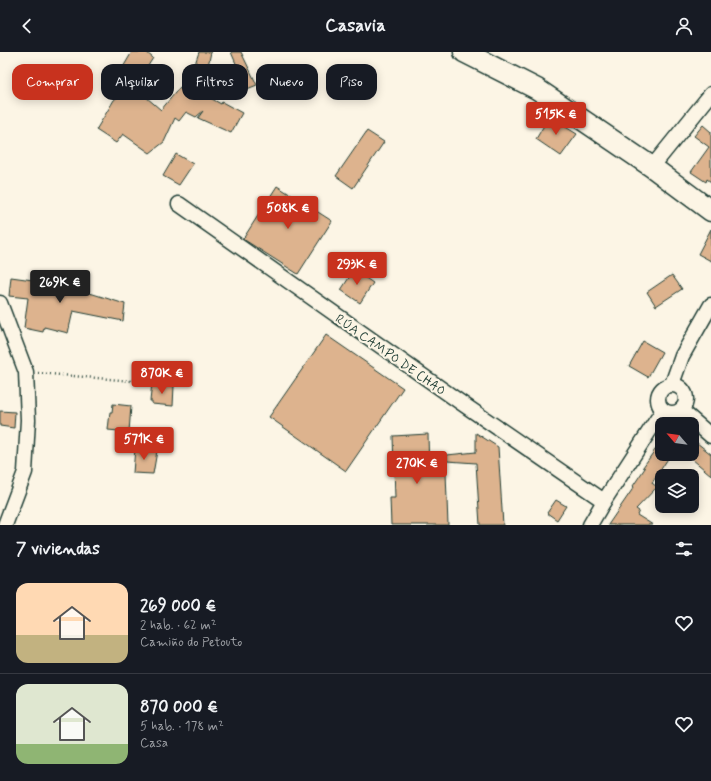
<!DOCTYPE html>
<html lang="es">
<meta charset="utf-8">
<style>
:root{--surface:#171b24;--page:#20242c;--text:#f1f3f6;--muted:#9ea1a6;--line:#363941;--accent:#c8321e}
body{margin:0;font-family:Mynerve,sans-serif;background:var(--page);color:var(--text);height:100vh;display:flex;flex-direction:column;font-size:15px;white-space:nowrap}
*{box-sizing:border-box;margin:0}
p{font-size:13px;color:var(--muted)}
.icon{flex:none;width:22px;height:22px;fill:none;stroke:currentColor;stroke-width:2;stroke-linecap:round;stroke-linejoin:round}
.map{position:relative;height:473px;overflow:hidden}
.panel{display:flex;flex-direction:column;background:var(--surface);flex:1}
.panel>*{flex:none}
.hud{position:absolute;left:12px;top:12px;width:400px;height:36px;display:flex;gap:8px}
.needle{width:26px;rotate:298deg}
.tools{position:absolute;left:655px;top:365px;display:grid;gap:8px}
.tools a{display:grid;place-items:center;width:44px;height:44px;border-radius:8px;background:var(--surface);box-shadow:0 2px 10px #0003;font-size:20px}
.price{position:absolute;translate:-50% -34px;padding:0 9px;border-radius:4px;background:var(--accent);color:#fff;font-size:13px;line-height:26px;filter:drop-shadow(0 1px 2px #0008)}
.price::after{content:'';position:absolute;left:50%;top:24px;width:12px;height:9px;margin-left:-6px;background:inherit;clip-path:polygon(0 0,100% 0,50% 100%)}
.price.active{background:#222;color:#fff}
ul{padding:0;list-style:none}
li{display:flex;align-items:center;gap:12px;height:100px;padding:0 16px}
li+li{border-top:1px solid var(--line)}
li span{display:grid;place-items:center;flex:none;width:112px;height:80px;border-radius:12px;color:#555}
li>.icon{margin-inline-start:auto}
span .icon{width:48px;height:48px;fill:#fffc;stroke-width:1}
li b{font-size:17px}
h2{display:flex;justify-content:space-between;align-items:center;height:48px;padding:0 16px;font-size:17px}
.pill{padding:0 14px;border-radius:12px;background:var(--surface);box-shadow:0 2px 10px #0003;font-size:14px;line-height:36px}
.pill.active{background:var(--accent);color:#fff}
header{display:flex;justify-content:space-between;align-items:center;height:52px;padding:0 16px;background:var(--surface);font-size:18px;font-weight:800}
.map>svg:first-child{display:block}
.building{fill:#ddb38e;stroke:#1f3d34}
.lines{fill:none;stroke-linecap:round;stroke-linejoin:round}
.street-casing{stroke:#1f3d34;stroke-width:17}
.secondary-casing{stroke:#1f3d34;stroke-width:23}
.path{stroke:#1f3d34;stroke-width:2.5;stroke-dasharray:1 3;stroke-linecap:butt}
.street{stroke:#fcf5e5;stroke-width:14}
.secondary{stroke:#fcf5e5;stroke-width:20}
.labels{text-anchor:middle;stroke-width:4;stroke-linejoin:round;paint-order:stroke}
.street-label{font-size:13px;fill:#1f3d34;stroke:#fcf5e5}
</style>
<header><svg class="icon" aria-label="back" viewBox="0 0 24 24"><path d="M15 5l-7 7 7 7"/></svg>Casavia<svg class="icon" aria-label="person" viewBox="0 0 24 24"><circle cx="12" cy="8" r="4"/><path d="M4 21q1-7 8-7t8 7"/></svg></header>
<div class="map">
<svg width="711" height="473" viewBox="0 0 711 473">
<rect width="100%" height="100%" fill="#fcf5e5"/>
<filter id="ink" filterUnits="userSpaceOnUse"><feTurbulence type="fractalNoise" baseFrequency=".025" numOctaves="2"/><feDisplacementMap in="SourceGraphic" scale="8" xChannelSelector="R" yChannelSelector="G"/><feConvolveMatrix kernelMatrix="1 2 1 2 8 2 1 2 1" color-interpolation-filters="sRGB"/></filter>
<g filter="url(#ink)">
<!-- building -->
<g class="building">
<polygon points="132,0 146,0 153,6 139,28 122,17"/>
<polygon points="199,0 211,0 208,14 195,12"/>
<polygon points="231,0 241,0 257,33 247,37"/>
<polygon points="132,33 161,58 180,35 183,36 187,33 201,44 203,42 221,52 222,50 242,61 231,81 198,66 203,59 196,65 186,60 179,69 175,66 164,90 150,101 123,82 116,91 96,78 114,48"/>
<polygon points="549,65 577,82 561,104 536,87"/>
<polygon points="703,73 711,80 711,130 707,127 706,130 691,120 709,95 694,84"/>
<polygon points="367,79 384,90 353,136 336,124"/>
<polygon points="176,102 193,112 179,133 163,124"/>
<polygon points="277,134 332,169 298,222 243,187"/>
<polygon points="711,177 711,209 698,202"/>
<polygon points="354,218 373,231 360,251 341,238"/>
<polygon points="672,223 682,237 656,254 647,240"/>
<polygon points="11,225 69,233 69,237 93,242 125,252 123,269 73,259 68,281 44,275 43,280 24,276 28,246 9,244"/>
<polygon points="326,283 403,336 346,419 269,365"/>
<polygon points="643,289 662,300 648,325 629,314"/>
<polygon points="152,331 174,334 173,354 152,352 152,349 150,349"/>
<polygon points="113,352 131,354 129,380 108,378 110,360 112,360"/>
<polygon points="0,359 15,360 14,376 0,374"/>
<polygon points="476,381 498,395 503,473 480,473 476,411 447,409 447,403 476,400"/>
<polygon points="428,382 429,421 446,421 448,473 391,473 390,446 395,446 393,384"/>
<polygon points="692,387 711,402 711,423 692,407"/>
<polygon points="662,388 662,402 671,402 652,431 657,435 636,457 639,459 637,463 653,473 608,473 634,435 633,434 645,416 643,415"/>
<polygon points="135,396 157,399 153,422 133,421"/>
<polygon points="556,448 566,454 557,468 547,461"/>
</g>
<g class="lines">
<!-- street casing -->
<g class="street-casing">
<g id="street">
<polyline points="652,115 711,42"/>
<polyline points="179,152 460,350 604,449"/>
<polyline points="0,251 26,320 28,368 25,420 5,473"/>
<polyline points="672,332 682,304 711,253"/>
<circle cx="672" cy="347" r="14"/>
<polyline points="681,358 711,384"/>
<polyline points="590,473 604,449 663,358"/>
</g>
</g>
<!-- secondary casing -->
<g class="secondary-casing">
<polyline id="secondary" points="464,0 537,37 652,115 711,159"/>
</g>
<!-- path -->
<polyline class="path" points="38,321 132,329 137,327 180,331"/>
<!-- street -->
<use href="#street" class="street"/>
<!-- secondary -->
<use href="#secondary" class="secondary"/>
</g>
</g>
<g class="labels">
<!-- street labels -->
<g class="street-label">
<text transform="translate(391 302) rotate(35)" y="5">RÚA CAMPO DE CHAO</text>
</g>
</g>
</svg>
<div class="tools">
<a><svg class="needle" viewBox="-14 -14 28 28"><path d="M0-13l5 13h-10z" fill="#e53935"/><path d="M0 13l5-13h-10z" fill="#9ea1a6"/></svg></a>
<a><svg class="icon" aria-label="layers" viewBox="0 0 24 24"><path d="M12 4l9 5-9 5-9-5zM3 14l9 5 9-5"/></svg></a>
</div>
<b class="price" style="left:556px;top:84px">515K €</b>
<b class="price" style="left:288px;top:178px">508K €</b>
<b class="price" style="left:357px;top:234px">293K €</b>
<b class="price active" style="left:60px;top:252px">269K €</b>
<b class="price" style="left:162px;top:343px">870K €</b>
<b class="price" style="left:144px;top:409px">571K €</b>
<b class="price" style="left:417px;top:433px">270K €</b>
<div class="hud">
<a class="pill active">Comprar</a>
<a class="pill">Alquilar</a>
<a class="pill">Filtros</a>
<a class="pill">Nuevo</a>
<a class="pill">Piso</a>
</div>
</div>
<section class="panel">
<h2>7 viviendas<svg class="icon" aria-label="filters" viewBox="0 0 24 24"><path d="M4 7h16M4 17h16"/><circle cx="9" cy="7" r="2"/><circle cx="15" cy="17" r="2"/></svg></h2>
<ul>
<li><span style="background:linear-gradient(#ffd9b3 65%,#c2b280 0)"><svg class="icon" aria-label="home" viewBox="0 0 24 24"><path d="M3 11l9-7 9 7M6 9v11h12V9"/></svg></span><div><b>269 000 €</b><p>2 hab. · 62 m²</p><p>Camiño do Petouto</p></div><svg class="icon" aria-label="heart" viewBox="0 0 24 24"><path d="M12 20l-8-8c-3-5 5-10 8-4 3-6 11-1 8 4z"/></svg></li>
<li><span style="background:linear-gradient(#dfe7d0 75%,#8fb573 0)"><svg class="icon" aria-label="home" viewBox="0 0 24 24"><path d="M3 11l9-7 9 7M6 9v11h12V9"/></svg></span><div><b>870 000 €</b><p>5 hab. · 178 m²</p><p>Casa</p></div><svg class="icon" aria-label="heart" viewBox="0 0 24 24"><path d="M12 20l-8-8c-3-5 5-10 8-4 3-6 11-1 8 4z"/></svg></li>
</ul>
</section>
